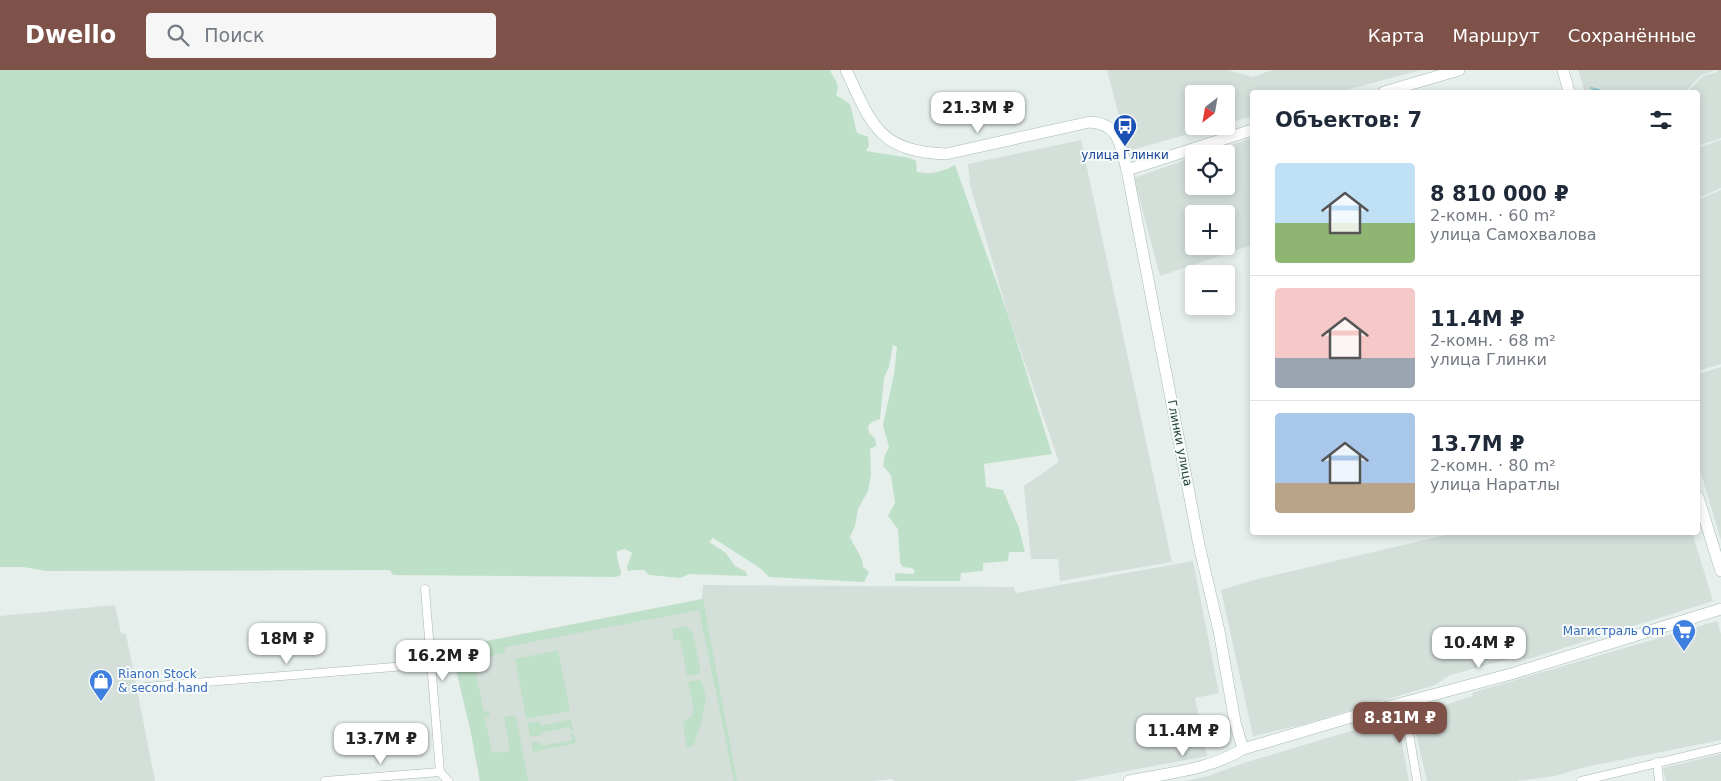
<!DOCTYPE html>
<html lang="ru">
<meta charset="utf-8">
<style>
:root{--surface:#fff;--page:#f6f6f7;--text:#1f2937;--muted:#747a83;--line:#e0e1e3;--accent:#7f5249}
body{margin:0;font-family:"DejaVu Sans",sans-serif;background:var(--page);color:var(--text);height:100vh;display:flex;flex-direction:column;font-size:19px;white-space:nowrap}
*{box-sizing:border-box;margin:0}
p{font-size:16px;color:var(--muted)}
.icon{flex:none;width:28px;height:28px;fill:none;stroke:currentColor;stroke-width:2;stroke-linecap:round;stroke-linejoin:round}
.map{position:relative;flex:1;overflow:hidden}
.details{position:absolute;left:1250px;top:20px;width:450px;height:445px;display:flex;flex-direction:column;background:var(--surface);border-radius:5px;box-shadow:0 2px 8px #0003}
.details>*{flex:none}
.needle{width:32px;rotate:211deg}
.buttons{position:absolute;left:1185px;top:15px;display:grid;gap:10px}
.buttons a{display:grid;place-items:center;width:50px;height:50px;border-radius:5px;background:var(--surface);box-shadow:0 2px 8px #0003;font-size:25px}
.price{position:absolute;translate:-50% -42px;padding:0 11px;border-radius:10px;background:#fff;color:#222;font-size:16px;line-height:32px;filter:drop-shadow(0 1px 2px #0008)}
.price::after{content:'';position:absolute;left:50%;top:30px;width:15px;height:11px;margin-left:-8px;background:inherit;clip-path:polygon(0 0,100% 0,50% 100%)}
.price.current{background:var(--accent);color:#fff}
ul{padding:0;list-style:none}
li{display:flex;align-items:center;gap:15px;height:125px;padding:0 25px}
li+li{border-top:1px solid var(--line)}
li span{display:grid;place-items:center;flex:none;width:140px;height:100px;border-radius:5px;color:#555}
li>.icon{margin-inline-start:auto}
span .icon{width:60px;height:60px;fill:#fffc;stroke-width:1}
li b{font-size:21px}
h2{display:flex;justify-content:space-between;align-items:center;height:60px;padding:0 25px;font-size:21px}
header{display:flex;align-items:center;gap:30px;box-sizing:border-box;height:70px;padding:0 25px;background:var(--accent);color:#fff}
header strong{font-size:24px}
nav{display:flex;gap:28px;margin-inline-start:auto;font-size:18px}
.search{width:350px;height:45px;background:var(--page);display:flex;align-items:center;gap:12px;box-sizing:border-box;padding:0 18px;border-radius:5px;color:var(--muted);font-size:19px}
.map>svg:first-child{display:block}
.built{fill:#d4dfda;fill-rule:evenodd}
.green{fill:#bfe0c8}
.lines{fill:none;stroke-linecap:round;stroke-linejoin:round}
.stream{stroke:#8ec9d4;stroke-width:2}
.minor-casing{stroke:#a8b8b2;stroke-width:9}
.secondary-casing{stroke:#a4bbb3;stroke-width:12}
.minor{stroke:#fff;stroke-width:8}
.secondary{stroke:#fff;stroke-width:11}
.labels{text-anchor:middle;stroke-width:4;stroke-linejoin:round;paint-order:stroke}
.transit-label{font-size:12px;fill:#164399;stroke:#f7fbf9}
.street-label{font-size:12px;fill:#24423a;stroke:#f7fbf9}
.shop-label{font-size:12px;fill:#366cbe;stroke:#f7fbf9;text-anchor:end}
</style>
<header>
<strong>Dwello</strong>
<div class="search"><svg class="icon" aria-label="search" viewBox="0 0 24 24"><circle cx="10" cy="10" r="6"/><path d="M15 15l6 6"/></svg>Поиск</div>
<nav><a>Карта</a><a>Маршрут</a><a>Сохранённые</a></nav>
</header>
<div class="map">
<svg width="1721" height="711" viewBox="0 0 1721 711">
<rect width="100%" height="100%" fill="#e6efeb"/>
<!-- built -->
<g class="built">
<polygon points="1107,0 1228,0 1253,7 1272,0 1421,0 1339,22 1252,22 1252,46 1226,54 1226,24 1194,24 1194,56 1217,56 1128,81"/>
<polygon points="1578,0 1716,0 1701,5 1685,22 1585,22"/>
<polygon points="1717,0 1721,0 1721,68 1698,76 1698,22 1687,22 1703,6 1717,2"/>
<path d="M1252,68V175L1160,206L1134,108L1194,87V116H1226V84H1204ZM1194,144H1226V176H1194Z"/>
<polygon points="1081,70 1172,492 1060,511 1058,489 1031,489 1024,416 1059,392 1008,244 970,115 968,94"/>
<polygon points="1721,70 1721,118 1698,128 1698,78"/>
<polygon points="1721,120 1721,294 1698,301 1698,130"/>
<polygon points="1721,297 1721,470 1698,393 1698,304"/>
<polygon points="1692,462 1713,531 1525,590 1520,586 1450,605 1435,615 1301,655 1253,666 1221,520 1254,510 1454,463"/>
<polygon points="1193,491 1219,623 1195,628 1207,686 1074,711 893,711 893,709 873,711 480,711 471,663 451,578 702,529 703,515 1014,517 1016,523"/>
<polygon points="115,535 121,563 126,564 155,711 0,711 0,546"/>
<polygon points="1717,551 1721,564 1721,670 1585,697 1555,706 1516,711 1427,711 1411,642 1444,632 1445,635 1473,626 1472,623 1488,618"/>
<polygon points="1397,647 1409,711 1184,711 1205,707 1244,693"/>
<polygon points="1721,684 1721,711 1666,711 1663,698"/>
</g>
<!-- green -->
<g class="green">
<path d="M0,0H830C834,10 841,13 836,25L850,34L857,63L868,67L869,76L866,81L910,88L916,91L917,102C932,105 942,102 955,95L1011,253L1052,384L984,394L986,417L1003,420L1019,458L1025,482H1009L1008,491L983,493V501L961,503L960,511H895V503L913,504L915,501L912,498L903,497L900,493L898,459L888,446L895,433L891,405L883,396L885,385L889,377L883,355L894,304L897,277L893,275L889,297L884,308L880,349L872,352L868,356L869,363C875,367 876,369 876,376L870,379L871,404L868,421L858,439L855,456L850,467C854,477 863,486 863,497L869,502L864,512L769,507L760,498L713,468L709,472L726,483L735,496L746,502L747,506L690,504L680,508L649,505L644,500H635L628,501L627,497L632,483L625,479L617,481C616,490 621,497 621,505L616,507L393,505L390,500L47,501L23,497H0Z"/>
<polygon points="703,529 737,711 734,711 699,540 506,577 504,583 473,590 484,642 489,641 490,647 485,648 492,683 510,681 504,647 516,645 528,711 480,711 471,663 451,578"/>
<polygon points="684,556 688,558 693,563 701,602 698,604 687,606 680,570 674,571 672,559"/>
<polygon points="558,580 570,641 526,649 515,589"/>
<polygon points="699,610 702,612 706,628 701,653 694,675 687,679 683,656 684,651 692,646 691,644 694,642 688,612"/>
<polygon points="571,649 573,660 571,660 570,657 540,663 540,666 530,666 527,653 539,651 541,656"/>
<polygon points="571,663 574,663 576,673 533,682 531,672 541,673 542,676 572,670"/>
</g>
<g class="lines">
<!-- stream -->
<polyline class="stream" points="1591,18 1599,20 1599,22"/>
<!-- minor casing -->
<g class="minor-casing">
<g id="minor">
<polyline points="425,519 440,702 448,711"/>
<polyline points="145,617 431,594"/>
<polyline points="1404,633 1417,711"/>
<polyline points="1657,692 1659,711"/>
<polyline points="325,711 440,702"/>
<polyline points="1581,711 1721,678"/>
</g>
</g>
<!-- secondary casing -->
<g class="secondary-casing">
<g id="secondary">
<path d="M846,0C872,55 878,81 946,84L1090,52C1120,54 1120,75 1127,100L1199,475L1219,561L1235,652L1243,679"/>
<polyline points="1563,0 1569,22"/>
<polyline points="1384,22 1459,0"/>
<polyline points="1127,100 1252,60"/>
<polyline points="1698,427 1721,501"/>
<path d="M1129,711C1168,703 1209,700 1243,679L1365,643L1511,604L1721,539"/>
</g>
</g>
<!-- minor -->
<use href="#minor" class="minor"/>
<!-- secondary -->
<use href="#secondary" class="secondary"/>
</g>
<!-- icons -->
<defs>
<g id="bus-pin" transform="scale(1.25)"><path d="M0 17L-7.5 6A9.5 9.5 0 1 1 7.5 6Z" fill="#1a4fb4" stroke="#f7fbf9"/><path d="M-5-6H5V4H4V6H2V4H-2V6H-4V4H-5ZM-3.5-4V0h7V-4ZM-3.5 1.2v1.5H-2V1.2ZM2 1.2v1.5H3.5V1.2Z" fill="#fff"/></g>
<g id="supermarket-pin" transform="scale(1.25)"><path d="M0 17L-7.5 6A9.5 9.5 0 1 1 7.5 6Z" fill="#3f7fe0" stroke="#f7fbf9"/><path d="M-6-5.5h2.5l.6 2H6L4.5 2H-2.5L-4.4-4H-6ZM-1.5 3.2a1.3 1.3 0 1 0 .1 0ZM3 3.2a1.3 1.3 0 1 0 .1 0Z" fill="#fff"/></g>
<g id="shop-pin" transform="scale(1.25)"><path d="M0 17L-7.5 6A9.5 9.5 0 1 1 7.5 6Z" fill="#3f7fe0" stroke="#f7fbf9"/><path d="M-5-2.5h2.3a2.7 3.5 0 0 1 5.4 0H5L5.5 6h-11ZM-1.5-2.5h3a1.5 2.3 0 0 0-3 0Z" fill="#fff"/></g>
</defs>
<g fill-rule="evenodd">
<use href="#bus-pin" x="1125" y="56"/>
<use href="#supermarket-pin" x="1684" y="561"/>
<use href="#shop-pin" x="101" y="611"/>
</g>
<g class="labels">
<!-- transit labels -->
<g class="transit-label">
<text x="1125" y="89">улица Глинки</text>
</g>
<!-- street labels -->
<g class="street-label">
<text transform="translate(1180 373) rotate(79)" y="4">Глинки улица</text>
</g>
<!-- shop labels -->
<g class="shop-label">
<text x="1666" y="565">Магистраль Опт</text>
<text x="118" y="608" text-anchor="start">Rianon Stock<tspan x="118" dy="14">&amp; second hand</tspan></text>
</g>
</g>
</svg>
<div class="buttons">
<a><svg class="needle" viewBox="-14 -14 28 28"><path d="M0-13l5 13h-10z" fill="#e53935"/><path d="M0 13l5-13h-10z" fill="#747a83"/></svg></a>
<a><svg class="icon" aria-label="locate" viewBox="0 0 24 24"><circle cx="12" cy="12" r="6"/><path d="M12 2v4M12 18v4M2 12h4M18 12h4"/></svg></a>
<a>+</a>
<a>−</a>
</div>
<b class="price" style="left:978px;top:64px">21.3M ₽</b>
<b class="price" style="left:287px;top:595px">18M ₽</b>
<b class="price" style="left:1479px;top:599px">10.4M ₽</b>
<b class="price" style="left:443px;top:612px">16.2M ₽</b>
<b class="price current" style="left:1400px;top:674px">8.81M ₽</b>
<b class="price" style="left:1183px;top:687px">11.4M ₽</b>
<b class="price" style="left:381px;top:695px">13.7M ₽</b>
<section class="details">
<h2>Объектов: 7<svg class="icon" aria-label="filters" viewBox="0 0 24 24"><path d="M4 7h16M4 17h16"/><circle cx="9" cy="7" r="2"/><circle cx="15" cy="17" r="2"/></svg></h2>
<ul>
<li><span style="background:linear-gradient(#bfe0f5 60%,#8fb573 0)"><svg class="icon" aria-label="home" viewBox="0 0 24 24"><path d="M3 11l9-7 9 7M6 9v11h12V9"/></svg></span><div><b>8 810 000 ₽</b><p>2-комн. · 60 m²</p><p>улица Самохвалова</p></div></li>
<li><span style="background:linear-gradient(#f6c9c9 70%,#9aa5b1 0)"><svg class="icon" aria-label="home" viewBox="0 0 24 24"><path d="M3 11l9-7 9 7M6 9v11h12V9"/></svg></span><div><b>11.4M ₽</b><p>2-комн. · 68 m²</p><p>улица Глинки</p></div></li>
<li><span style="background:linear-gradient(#a9c7e8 70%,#b9a48a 0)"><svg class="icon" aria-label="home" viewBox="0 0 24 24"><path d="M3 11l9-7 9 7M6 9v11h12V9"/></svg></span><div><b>13.7M ₽</b><p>2-комн. · 80 m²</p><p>улица Наратлы</p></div></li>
</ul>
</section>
</div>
